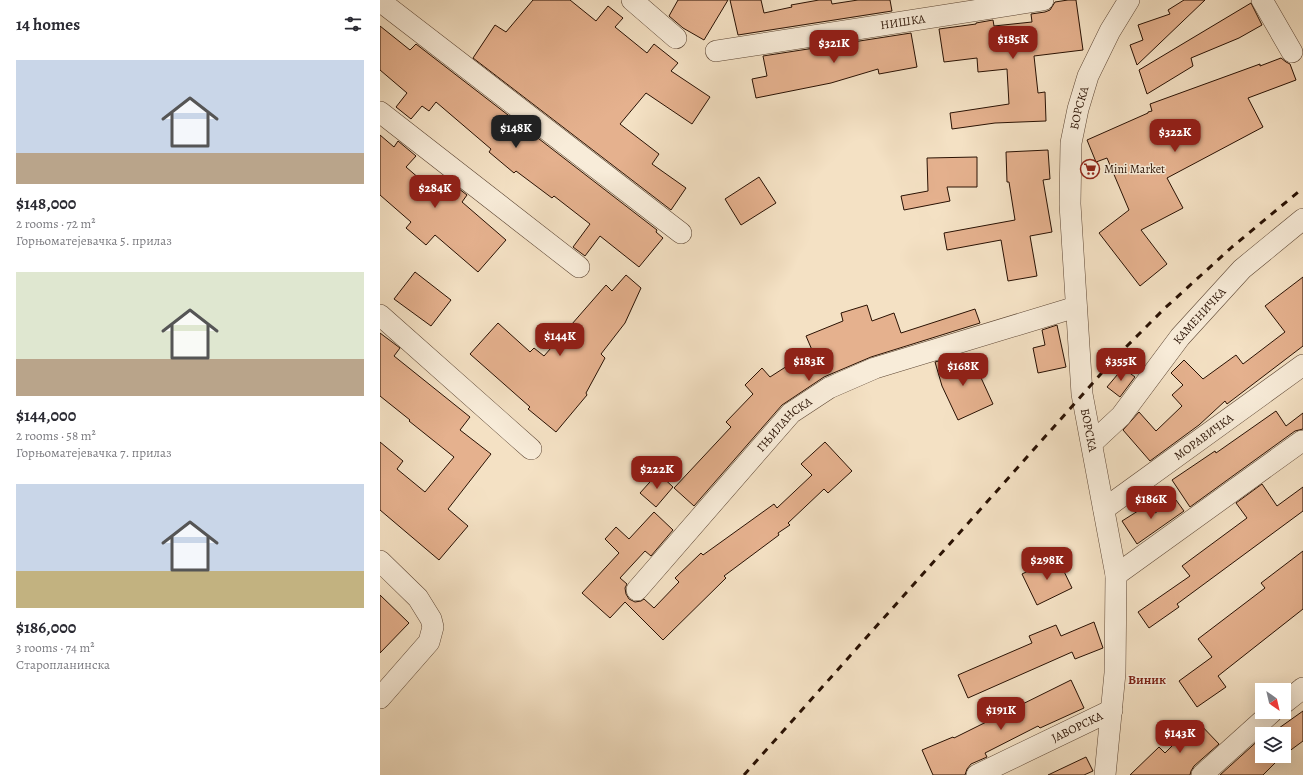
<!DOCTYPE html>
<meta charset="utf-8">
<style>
:root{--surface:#fff;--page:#f2f2f3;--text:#2b2b33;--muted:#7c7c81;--accent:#8f2418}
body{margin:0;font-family:Alegreya,serif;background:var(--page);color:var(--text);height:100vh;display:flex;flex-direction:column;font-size:15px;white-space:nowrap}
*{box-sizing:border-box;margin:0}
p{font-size:13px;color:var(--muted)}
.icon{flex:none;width:22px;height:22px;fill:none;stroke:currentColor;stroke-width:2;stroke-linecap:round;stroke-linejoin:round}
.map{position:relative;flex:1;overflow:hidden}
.side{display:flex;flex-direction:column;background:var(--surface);width:380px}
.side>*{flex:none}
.needle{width:26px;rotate:146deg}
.tools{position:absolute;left:875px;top:683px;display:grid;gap:8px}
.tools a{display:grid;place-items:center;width:36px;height:36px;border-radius:0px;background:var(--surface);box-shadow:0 4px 16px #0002;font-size:20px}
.price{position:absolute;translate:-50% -34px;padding:0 9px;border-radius:8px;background:var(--accent);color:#fff;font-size:13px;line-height:26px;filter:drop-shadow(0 1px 2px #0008)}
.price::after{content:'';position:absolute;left:50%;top:24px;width:12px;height:9px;margin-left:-6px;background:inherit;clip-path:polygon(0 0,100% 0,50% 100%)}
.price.selected{background:#222;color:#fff}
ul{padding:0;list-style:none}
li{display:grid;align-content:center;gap:8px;height:212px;padding:0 16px}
li span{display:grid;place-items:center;height:124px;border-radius:0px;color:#555}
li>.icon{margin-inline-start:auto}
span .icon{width:72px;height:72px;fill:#fffc;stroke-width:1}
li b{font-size:17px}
h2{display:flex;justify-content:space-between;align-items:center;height:48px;padding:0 16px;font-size:17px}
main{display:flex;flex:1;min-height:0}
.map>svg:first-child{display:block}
.building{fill:#e5b18e;stroke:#291103}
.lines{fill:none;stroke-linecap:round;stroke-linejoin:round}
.minor-casing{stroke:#5c4533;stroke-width:22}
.minor{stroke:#f8ecd9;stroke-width:21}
.rail{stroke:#291103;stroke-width:3;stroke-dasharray:7 7;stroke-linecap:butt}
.labels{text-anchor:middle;stroke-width:3;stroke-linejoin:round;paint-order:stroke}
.street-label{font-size:12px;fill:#291103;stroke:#f8ecd9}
.poi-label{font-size:12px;fill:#291103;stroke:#f8ecd9;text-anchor:start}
.neighbourhood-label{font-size:13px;font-weight:bold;fill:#7a1f14;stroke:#f8ecd9}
</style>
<main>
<section class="side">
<h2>14 homes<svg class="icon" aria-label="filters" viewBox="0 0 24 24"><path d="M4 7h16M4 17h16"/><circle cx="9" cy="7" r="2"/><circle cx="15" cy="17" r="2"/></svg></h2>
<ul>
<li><span style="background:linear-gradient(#c9d6e8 75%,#b9a48a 0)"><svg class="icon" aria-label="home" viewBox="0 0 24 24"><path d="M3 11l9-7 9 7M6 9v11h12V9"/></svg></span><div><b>$148,000</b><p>2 rooms · 72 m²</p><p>Горњоматејевачка 5. прилаз</p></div></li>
<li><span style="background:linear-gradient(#dfe7d0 70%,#b9a48a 0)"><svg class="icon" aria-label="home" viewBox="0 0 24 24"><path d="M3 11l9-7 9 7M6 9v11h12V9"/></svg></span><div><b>$144,000</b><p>2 rooms · 58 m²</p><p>Горњоматејевачка 7. прилаз</p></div></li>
<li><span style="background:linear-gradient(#c9d6e8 70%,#c2b280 0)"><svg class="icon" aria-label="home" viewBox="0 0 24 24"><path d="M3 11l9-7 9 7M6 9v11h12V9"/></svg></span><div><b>$186,000</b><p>3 rooms · 74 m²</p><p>Старопланинска</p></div></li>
</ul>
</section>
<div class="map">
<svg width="923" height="775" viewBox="0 0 923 775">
<rect width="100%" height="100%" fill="#f4e1c4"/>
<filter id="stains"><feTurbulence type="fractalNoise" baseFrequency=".005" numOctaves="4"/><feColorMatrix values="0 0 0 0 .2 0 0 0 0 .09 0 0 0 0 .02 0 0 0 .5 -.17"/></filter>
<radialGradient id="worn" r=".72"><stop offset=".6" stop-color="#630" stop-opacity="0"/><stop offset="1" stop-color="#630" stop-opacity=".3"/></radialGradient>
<!-- building -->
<g class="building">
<polygon points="153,0 190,0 216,21 228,6 243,18 235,27 267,53 274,44 298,63 291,71 330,97 312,124 266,93 240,124 279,154 272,164 306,188 291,210 93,58 115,25 126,32"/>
<polygon points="298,0 348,0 324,40 303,28 289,16"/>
<polygon points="350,0 381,0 384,13 412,7 411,5 439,0 451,0 452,4 478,0 510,0 512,11 358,35"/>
<polygon points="688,0 696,0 703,50 654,56 658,93 665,92 666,121 615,123 572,129 570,113 629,104 627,69 598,72 597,58 564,62 559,29 596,24 596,23 613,20 614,26 652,22 651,14 665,12 670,10 675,2"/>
<polygon points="804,0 825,0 757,65 750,45 763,40 758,25 790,14 788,10"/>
<polygon points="871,3 882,25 859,38 811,58 813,66 767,94 759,70"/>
<polygon points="0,26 30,50 36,44 277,230 276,232 283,238 259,267 220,236 205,256 193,247 210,224 174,196 172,198 136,171 134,173 109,152 111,149 56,102 49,111 42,106 31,119 16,107 27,93 0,70"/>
<polygon points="531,33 537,67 499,74 498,69 451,83 376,98 372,79 387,76 383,56"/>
<polygon points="901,58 906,62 910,64 916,80 868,98 883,127 787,178 803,208 761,230 787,264 760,286 719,233 749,210 727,158 716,162 707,140 768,113 768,112 772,111 770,104 880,64 880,66"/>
<polygon points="0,135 14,147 18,141 36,156 26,167 55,192 66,179 87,195 82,202 126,240 98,272 55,235 46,245 26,228 31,222 0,195"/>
<polygon points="668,150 670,179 663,180 672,232 650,236 657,276 628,281 621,240 567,250 564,233 635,220 629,182 627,182 626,152"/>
<polygon points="597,157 597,187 567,187 570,201 524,210 521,196 548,191 547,158"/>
<polygon points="379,177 396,203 361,225 345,199"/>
<polygon points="35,272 71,300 51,326 14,299"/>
<polygon points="246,275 261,288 245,323 221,354 225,358 206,393 207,395 176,432 148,409 150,407 90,354 118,323 150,352 154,348 164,356 226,285 232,291"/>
<polygon points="923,277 923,346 847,404 845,401 819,425 770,461 743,430 759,412 776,431 802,406 792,395 803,385 791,373 804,360 823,379 856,355 863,364 905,332 885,306"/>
<polygon points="487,305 492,321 514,313 521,333 595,309 600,323 491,357 444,377 402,405 314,506 294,488 351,427 346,422 373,394 365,385 382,368 390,377 432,350 426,336 463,321 461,313"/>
<polygon points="677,325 686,367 658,373 653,348 665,345 662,330"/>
<polygon points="0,333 20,348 14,356 90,417 80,430 111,454 68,509 88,526 59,560 0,510 0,442 23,461 17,469 45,492 74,457 29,421 30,420 0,396"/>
<polygon points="584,354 590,372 597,369 613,404 578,420 562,386 555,362"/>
<polygon points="743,368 755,377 740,397 727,387"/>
<polygon points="896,411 906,426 923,413 923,429 915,431 810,507 792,480 835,451 836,453"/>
<polygon points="445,442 472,471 448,493 444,489 408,523 410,525 398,533 399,535 344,576 346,578 283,640 245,602 230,618 202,593 239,553 225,539 236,527 249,539 274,512 293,530 271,556 265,551 240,578 247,584 245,588 246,594 249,599 255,602 261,601 264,599 274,608 299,582 295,578 321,553 323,555 394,504 397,508 432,475 421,464"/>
<polygon points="278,473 293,487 276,507 260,493"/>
<polygon points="882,484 897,506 923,487 923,511 797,604 799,607 769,628 758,612 810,576 802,566 867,518 856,503"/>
<polygon points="796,500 804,511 757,544 742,521 769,504 775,513"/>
<polygon points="923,551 923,609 838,676 846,687 817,707 799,681 832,657 818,639 885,588 881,583"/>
<polygon points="677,557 692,588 657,605 642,574"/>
<polygon points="0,595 29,623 0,653"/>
<polygon points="714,622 723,648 695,659 692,652 588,698 578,675 652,643 649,636 676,625 681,636"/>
<polygon points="691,680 704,708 660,728 658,726 605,753 607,757 591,764 587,769 585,775 553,775 542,750 573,737 574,738"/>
<polygon points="923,711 923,741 904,755 904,734 885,734 890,730 892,733"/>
<polygon points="817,721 839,744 814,766 811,771 810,775 750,775 779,747 785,753"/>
<polygon points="882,737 882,756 902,756 883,775 840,775"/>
<polygon points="706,757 713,771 704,775 668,775"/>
</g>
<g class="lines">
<!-- minor casing -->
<g class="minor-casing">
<g id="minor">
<polyline points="252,0 296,38"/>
<polyline points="882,0 912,52"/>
<polyline points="0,1 301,233"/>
<path id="s1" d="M336,51L663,0"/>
<polyline points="0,112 199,267"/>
<polyline points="0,315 151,449"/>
<path id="s2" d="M712,443L741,416L800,337L862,269L923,219"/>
<path id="s3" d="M724,509L923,365"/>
<polyline points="0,561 38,598 51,619 53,627 49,642 0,698"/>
<polyline points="736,575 922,441"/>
<path id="s4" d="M257,590L411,413L449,388L495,368L696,307"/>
<polyline points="904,703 923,688"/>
<path id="s5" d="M597,775L732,710"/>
<path id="s6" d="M725,775L735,673L736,575L702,394L690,204L691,143L698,109L708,76L730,31L749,0"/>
<polyline points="822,775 892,712"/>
</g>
</g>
<!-- minor -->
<use href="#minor" class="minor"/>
<!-- rail -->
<polyline class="rail" points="364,775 736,357 785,308 852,247 923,188"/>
</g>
<!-- icons -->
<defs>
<g id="supermarket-ring" transform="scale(1)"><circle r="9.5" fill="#f8ecd9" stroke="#8f2418" stroke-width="1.5"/><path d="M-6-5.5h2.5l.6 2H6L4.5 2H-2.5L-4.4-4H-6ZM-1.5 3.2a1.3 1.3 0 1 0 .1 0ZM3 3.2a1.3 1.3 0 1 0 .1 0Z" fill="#8f2418"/></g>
</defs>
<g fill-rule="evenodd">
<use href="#supermarket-ring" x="710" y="169"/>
</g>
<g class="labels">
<!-- street labels -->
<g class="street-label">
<text dy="4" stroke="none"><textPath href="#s1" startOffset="189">НИШКА</textPath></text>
<text dy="4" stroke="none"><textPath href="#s6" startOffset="672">БОРСКА</textPath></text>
<text dy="4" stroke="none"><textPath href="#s2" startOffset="167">КАМЕНИЧКА</textPath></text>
<text dy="4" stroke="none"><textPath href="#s4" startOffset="222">ГЊИЛАНСКА</textPath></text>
<text transform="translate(709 430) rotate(79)" y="4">БОРСКА</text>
<text dy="4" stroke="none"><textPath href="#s3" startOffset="123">МОРАВИЧКА</textPath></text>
<text dy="4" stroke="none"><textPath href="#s5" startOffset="111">ЈАВОРСКА</textPath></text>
</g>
<!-- poi labels -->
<g class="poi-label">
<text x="724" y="173">Mini Market</text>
</g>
<!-- neighbourhood labels -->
<g class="neighbourhood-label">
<text x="767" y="684">Виник</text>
</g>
</g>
<rect width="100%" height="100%" filter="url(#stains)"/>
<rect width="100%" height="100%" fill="url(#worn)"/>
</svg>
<div class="tools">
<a><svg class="needle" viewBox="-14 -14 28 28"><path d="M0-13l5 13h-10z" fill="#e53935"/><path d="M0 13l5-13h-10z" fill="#7c7c81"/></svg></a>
<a><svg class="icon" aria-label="layers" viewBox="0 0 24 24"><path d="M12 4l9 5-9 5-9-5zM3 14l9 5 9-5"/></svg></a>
</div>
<b class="price" style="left:633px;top:60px">$185K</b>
<b class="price" style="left:454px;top:64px">$321K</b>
<b class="price selected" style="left:136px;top:149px">$148K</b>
<b class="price" style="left:795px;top:153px">$322K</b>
<b class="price" style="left:55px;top:209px">$284K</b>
<b class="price" style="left:180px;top:357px">$144K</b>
<b class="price" style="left:429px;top:382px">$183K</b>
<b class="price" style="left:741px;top:382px">$355K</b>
<b class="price" style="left:583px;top:387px">$168K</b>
<b class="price" style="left:277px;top:490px">$222K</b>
<b class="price" style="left:771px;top:520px">$186K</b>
<b class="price" style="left:667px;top:581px">$298K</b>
<b class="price" style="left:621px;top:731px">$191K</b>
<b class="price" style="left:800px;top:754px">$143K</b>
</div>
</main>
